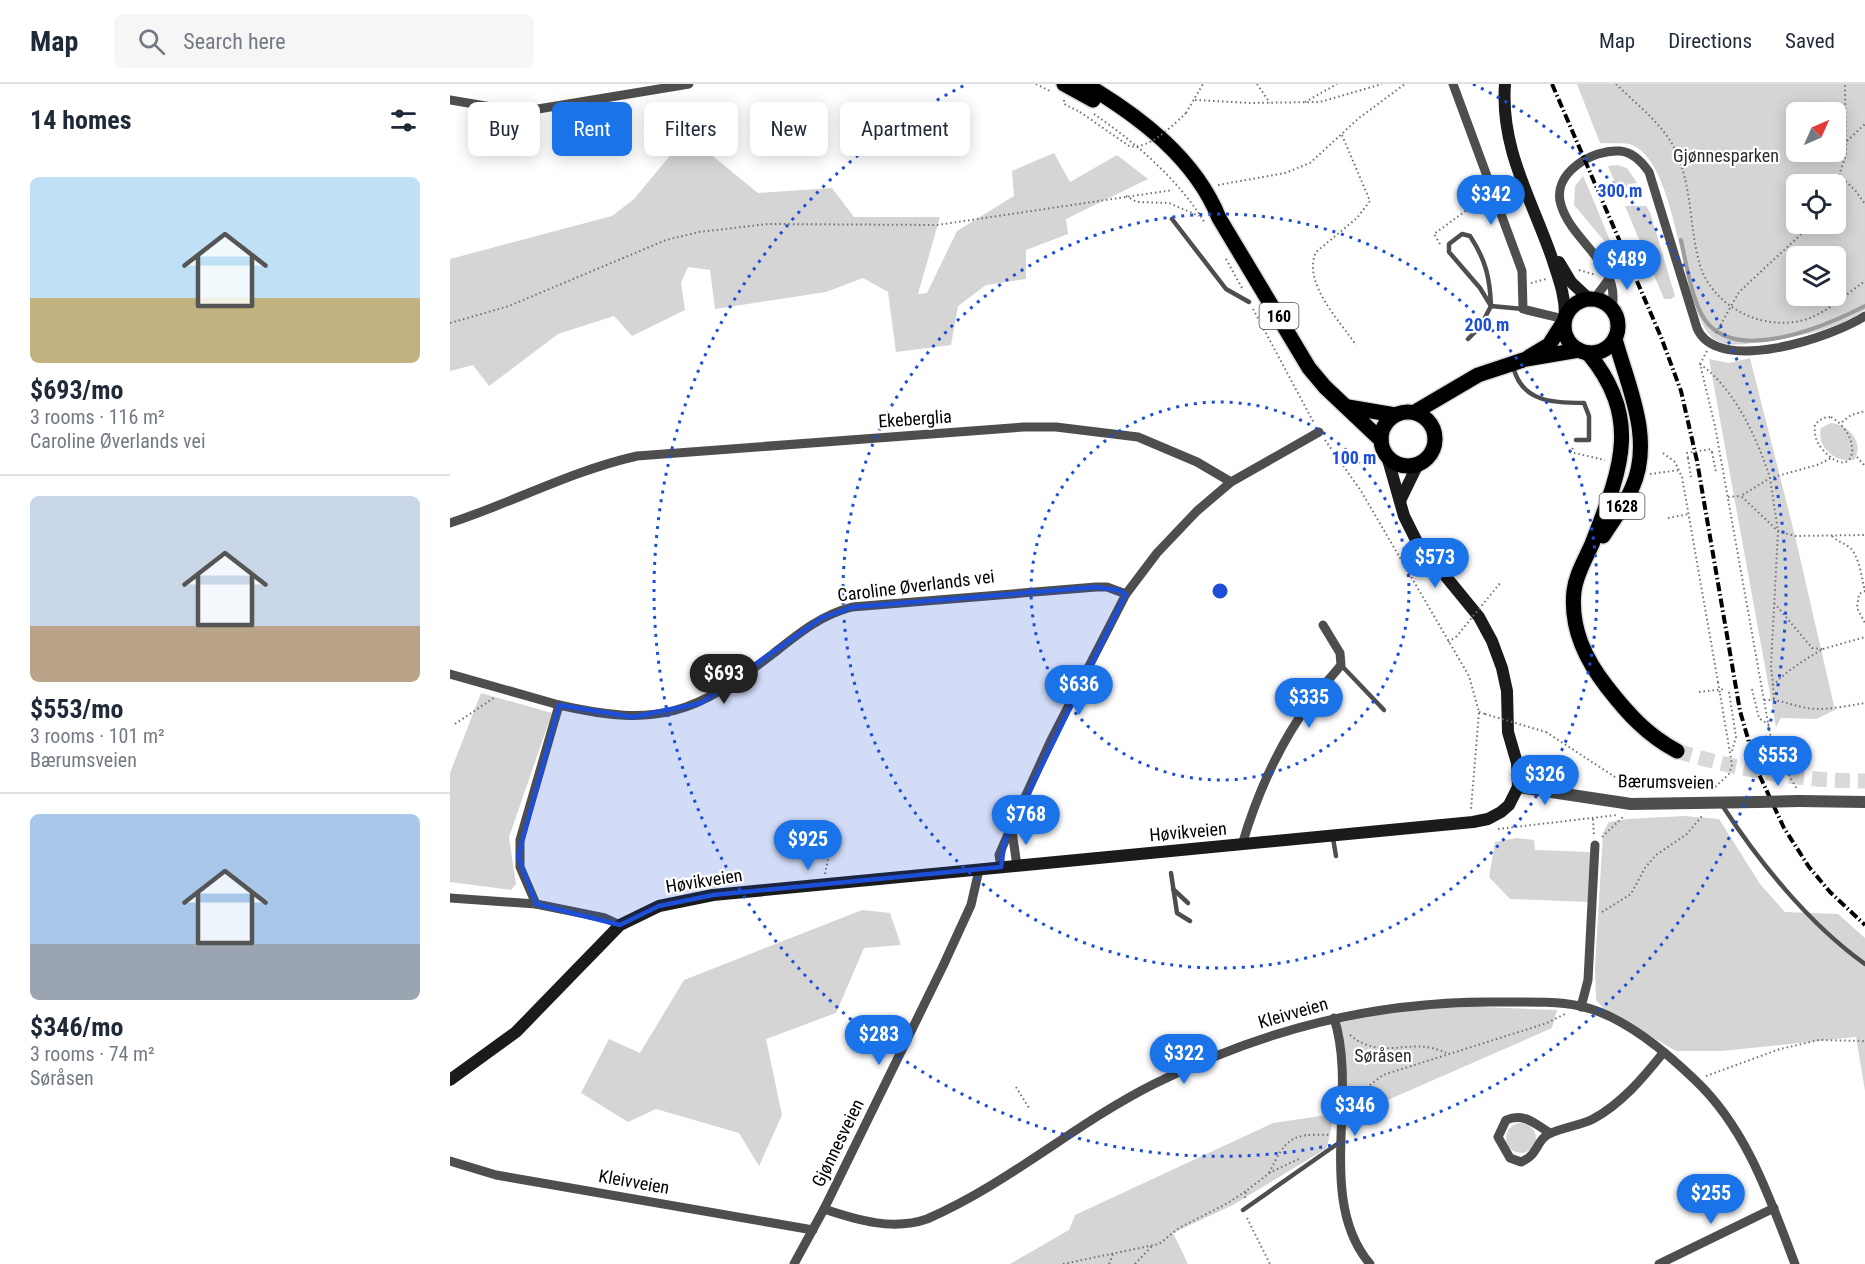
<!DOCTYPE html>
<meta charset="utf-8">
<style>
:root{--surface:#fff;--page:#f6f6f7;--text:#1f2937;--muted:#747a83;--line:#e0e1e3;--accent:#1a73e8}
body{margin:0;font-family:"Roboto Condensed",sans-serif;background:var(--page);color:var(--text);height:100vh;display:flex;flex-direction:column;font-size:22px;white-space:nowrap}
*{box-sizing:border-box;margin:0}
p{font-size:20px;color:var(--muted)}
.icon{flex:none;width:33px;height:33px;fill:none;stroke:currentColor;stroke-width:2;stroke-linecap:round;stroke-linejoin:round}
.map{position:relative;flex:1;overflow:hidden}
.details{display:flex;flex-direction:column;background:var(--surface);width:450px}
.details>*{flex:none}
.hud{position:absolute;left:18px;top:18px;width:570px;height:54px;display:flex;gap:12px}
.needle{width:39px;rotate:45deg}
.tools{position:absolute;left:1336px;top:18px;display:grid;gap:12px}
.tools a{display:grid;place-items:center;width:60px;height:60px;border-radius:9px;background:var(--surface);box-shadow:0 3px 15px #0003;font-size:30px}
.price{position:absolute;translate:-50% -51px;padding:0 14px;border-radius:21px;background:var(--accent);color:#fff;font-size:20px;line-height:39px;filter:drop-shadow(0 2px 3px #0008)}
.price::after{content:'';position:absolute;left:50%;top:36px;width:18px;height:14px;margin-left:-9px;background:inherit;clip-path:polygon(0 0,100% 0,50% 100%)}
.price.on{background:#222;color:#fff}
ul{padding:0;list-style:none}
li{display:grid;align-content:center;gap:12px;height:318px;padding:0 30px}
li+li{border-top:2px solid var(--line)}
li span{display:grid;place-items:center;height:186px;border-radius:9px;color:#555}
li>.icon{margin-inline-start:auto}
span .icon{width:108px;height:108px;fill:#fffc;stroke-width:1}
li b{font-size:26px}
h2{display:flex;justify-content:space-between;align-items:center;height:72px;padding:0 30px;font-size:26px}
.tag{padding:0 21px;border-radius:9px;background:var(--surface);box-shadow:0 3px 15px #0003;font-size:21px;line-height:54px}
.tag.on{background:var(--accent);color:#fff}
header{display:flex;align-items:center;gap:36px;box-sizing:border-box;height:84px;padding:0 30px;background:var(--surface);border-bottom:2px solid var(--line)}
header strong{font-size:28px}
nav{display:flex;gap:33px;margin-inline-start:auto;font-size:21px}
.search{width:420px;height:54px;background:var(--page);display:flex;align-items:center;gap:15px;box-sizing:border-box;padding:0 21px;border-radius:9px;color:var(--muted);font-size:22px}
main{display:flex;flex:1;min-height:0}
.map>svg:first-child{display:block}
.green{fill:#d5d5d5;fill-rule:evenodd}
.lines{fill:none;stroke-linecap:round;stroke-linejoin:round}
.stream{stroke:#9c9c9c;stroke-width:4}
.primary-tunnel{stroke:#d9d9d9;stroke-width:15;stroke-dasharray:15 8;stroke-linecap:butt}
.primary-casing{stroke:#dbdbdb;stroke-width:18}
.path{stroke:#707070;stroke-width:2;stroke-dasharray:1.5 3;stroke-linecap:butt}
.service{stroke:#4e4e4e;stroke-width:4.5}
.minor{stroke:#4e4e4e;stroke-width:9}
.tertiary{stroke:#4e4e4e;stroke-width:12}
.secondary{stroke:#1b1b1b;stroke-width:12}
.primary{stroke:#000;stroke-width:15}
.rail{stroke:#000;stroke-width:4;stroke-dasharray:9 3 1.5 3;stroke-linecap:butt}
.path-bridge{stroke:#707070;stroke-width:2;stroke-dasharray:1.5 3;stroke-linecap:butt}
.tertiary-bridge{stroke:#4e4e4e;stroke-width:12}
.marked{fill:#1d4ed8;fill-opacity:0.2;stroke:#1d4ed8;stroke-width:4.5;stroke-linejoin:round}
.ring{fill:none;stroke:#1d4ed8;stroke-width:3;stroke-dasharray:3 6}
.labels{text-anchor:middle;stroke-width:4.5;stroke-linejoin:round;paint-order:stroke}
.shield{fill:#fff;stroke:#4c4c4c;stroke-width:1.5}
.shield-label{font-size:16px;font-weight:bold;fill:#000}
.park-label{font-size:18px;fill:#2c2c2c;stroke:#fff}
.street-label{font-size:18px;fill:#000;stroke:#fff}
.centre{fill:#1d4ed8;stroke:#fff;stroke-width:3}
.ring-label{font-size:18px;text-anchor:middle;font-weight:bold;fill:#1d4ed8;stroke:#fff;stroke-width:4.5;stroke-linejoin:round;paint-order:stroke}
</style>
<header>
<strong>Map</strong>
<div class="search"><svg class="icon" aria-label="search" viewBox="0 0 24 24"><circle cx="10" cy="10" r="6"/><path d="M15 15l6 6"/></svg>Search here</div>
<nav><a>Map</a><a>Directions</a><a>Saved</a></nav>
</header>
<main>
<section class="details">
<h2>14 homes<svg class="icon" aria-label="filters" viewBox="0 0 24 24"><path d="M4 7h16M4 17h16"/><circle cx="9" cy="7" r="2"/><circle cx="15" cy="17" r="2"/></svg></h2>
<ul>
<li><span style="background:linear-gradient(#bfe0f5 65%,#c2b280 0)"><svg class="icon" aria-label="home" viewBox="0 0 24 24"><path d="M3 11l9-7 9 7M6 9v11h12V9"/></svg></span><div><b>$693/mo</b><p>3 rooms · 116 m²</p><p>Caroline Øverlands vei</p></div></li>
<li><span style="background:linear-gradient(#c9d6e8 70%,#b9a48a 0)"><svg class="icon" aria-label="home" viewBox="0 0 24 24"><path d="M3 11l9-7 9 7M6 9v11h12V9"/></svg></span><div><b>$553/mo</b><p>3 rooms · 101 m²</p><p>Bærumsveien</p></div></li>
<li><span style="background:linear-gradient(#a9c7e8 70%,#9aa5b1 0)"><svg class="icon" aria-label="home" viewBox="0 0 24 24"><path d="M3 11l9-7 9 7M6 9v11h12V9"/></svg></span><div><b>$346/mo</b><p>3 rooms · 74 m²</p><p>Søråsen</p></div></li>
</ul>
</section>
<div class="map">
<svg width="1415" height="1180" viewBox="0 0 1415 1180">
<rect width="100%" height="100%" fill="#fff"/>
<!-- green -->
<g class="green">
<path d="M1127,0H1415V226C1386,245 1355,252 1321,256C1305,258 1283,265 1267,257C1229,236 1232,82 1182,61C1174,58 1160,60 1150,59ZM1347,28H1386V68H1347ZM1347,100H1386V140H1347ZM1347,172H1386V212H1347Z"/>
<polygon points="237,51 308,109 382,104 404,133 490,133 468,210 477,209 507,147 564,112 562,87 604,69 620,98 667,71 698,95 616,135 618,150 576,166 576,195 536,201 508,222 501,261 446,268 438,208 413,194 376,208 265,225 260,186 238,183 231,199 235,226 182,252 164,232 108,250 39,302 23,281 0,287 0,175 162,132 184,115"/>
<polygon points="1167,81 1177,84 1187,99 1178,100 1171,113 1158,82"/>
<polygon points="1133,92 1138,103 1166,171 1124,121 1125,102"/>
<polygon points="1175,122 1196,122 1200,128 1225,212 1221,215 1214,215"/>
<polygon points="1300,274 1345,452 1385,626 1366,635 1331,634 1326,643 1259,275 1279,279"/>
<path d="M1381,339C1399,340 1415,360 1404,376C1386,379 1366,364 1371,344Z"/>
<polygon points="31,609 102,629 59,753 66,800 61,806 0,798 0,689"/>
<polygon points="1234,732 1269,735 1310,800 1335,828 1388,830 1415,854 1415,1007 1406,953 1272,967 1226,967 1153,924 1146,916 1145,882 1153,749 1159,738 1177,735"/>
<polygon points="1067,754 1084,756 1085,766 1141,768 1141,818 1060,815 1039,793 1045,758"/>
<polygon points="412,826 440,829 451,861 414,864 386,929 316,955 332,1031 309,1082 289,1049 206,1025 178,1038 131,1009 159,955 190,969 234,896"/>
<polygon points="983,921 1107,926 1102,944 940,1015 893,1048 888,934"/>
<polygon points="884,1030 877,1064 783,1121 723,1149 738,1180 560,1180 619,1146 625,1131 823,1039"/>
<circle cx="1071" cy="1054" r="15"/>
</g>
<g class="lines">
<!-- stream -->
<path class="stream" d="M1231,156C1236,178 1242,218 1255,236C1287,281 1378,241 1415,222"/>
<!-- primary-tunnel -->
<path class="primary-tunnel" d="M1227,667C1289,686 1350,697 1415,697"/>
<!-- primary casing -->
<g class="primary-casing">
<g id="primary">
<polyline points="614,0 643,16"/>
<path d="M635,0C689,32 745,74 769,134L859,284L875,303L931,356"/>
<circle cx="1141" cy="242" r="27"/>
<path d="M1138,269C1194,336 1169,389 1142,460C1135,476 1126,490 1124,507C1120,544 1135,575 1157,603C1178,630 1197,651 1227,667"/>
<polyline points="1079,273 1099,261 1113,239"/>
<polyline points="898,323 945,331"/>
<polyline points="965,328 1028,291 1076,275 1129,266"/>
<circle cx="958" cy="355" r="27"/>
<path d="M1153,452C1163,436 1175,421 1182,404C1204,355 1178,303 1165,255"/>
</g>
</g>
<!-- path -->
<g class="path">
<polyline points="586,0 602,8"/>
<polyline points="807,0 820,19"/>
<path d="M1166,0C1188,22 1216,42 1228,72C1241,104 1240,140 1248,174C1258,220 1309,248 1354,236C1376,230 1396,210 1415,197"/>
<polyline points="614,16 614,20 630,28"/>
<polyline points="745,16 799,19 870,18 932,0"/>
<polyline points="855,18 887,0"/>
<polyline points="736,29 753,0"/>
<path d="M644,30C686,59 728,95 755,139"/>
<path d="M892,51L920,117L907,134L866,168C852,199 890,237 906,261"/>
<polyline points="1397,57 1415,40"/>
<polyline points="1389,91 1405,106 1415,120"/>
<polyline points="1386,100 1396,71 1395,0"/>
<polyline points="768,101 835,89 860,79 909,34 955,0"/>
<polyline points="676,112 687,118 719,119 749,132"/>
<polyline points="990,160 984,150 1021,123 1031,109"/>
<polyline points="776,175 792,204"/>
<polyline points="1129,186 1146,191"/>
<polyline points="1081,199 1096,195"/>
<polyline points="803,225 864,339"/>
<polyline points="0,239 59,222 216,156 249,148 318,140 487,141 723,106"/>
<polyline points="1266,249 1289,208 1362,140"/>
<polyline points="1257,267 1250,280 1265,342 1320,650 1328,673 1347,705"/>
<path d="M1250,280C1285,305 1307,354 1320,394L1291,412L1328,447L1345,452L1415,451"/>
<path d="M1381,333C1415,353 1405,401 1373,366C1366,358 1364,351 1365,340L1373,334Z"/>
<polyline points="1392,338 1401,331 1415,327"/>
<polyline points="875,356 911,407 1019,592 1029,628 1021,725"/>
<polyline points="1123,364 1120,368 1155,376"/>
<polyline points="1262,368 1266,388"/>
<polyline points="1213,369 1225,378 1232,393 1268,598"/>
<polyline points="1407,373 1415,382"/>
<polyline points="1238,374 1241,393"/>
<polyline points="1200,390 1230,386"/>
<polyline points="1278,413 1290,412"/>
<polyline points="1218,434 1239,430"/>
<path d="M1382,452C1388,458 1394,459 1399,463C1409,470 1412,496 1415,507L1409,510L1407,524L1415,539"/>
<polyline points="998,558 1006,553"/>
<polyline points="1373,565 1415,553"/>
<polyline points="1323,601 1321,582 1328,447 1320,394 1367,381 1381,374"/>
<polyline points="1302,605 1309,634 1319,641"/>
<polyline points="1249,608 1275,605"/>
<polyline points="1279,608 1286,653 1282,667"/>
<path d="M1324,615L1323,601C1338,586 1354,576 1373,565L1362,564L1325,520"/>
<path d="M1314,616C1329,615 1338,620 1352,623C1372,628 1395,622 1415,619"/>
<polyline points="1029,628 1035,630"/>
<polyline points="5,640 45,613"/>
<polyline points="1096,648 1185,706"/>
<polyline points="1262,706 1279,690 1282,681 1270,610"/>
<polyline points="1143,735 1144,752"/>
<polyline points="1048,745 1167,731"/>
<polyline points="1152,753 1174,732"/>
<polyline points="375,790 385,741"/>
<polyline points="1152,828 1181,810 1195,784 1206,771 1237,750 1252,732"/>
<path d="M900,951C934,979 960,951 996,969"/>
<polyline points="1256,992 1330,965 1369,956 1415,957"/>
<polyline points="566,1003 579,1024"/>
<polyline points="902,1015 933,991 1097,939 1115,930"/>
<path d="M819,1089C836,1055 840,1049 880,1051"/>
<polyline points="795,1114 796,1107 821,1088 851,1074"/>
<polyline points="797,1134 820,1180"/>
<polyline points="613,1180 709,1160 729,1144 778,1119 796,1107"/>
<polyline points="659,1180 663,1170"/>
<polyline points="685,1180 702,1162"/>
</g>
<!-- service -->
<g class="service">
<polyline points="406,38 448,49"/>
<polyline points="722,135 776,205 799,218"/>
<path d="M1018,255L1030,243L1041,222L1030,204L999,168V160L1012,150L1020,152C1036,176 1040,195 1041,222L1073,225"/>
<path d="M1063,282C1071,318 1103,319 1134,319L1139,332V356H1126"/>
<polyline points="891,581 934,626"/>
<path d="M1272,721C1309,778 1359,840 1415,880"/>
<polyline points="883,754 886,772"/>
<polyline points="721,789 727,829 740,837"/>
<polyline points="723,805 738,819"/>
<polyline points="793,1126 890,1058"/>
</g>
<!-- minor -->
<g class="minor">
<polyline points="1003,0 1072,187 1073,225 1114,235"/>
<polyline points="0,16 60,26 82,26 239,0"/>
<polyline points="1145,214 1159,195"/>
<path d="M1162,225C1171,179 1123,160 1111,121C1101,89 1143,65 1170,67C1183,68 1192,78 1199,88L1247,244C1267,292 1383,253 1415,232"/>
<polyline points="781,398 869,348"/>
<path d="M0,439C64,418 121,387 187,372L574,343H606L688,353L747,378L781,398L747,427L707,469L676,510L601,656L555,757L549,771L551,783"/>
<polyline points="0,590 109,621"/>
<polyline points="562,747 567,782"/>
<path d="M792,761C806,713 829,660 859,620C868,606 881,594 891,581L890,569L873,541"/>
<polyline points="0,814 86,820"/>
<path d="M170,841L155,834L86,820L70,783V756L109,621C209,644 245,630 324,569C349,549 371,531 402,523L646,503H657L676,510"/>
<polyline points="1131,923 1138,896 1145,761"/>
<path d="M884,934C909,1011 865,1115 920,1180"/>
<path d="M1100,1049C1085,1040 1074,1028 1056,1036L1048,1053L1060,1074L1071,1078C1089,1071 1086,1056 1099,1050C1113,1043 1129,1042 1143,1035C1171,1020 1193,994 1213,969"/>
<polyline points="0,1077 46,1091 363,1146"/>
<path d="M374,1125C407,1136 443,1147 477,1135C558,1100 626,1039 704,1000C813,945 930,916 1051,918C1077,918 1105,917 1130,922C1172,931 1215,967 1245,996C1297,1045 1320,1115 1345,1180"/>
<polyline points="344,1180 374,1125 493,882 521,821 529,786"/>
<polyline points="1209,1180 1324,1124"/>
</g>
<!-- tertiary -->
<g class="tertiary">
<polyline points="1068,689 1080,690 1113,704"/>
<polyline points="1068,703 1181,720 1308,718"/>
<polyline points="1349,717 1415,718"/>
</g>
<!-- secondary -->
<g class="secondary">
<path d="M1055,0C1050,66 1083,117 1103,177C1109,196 1115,211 1115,231"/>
<polyline points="1109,178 1121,198 1138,214"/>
<polyline points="950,417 968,380"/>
<polyline points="0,996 66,948 170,841 209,822 263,811 1023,738 1038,735 1051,728 1059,721 1068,703 1067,679 1058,648 1057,607 1052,584 1042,557 1029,533 966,456 954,432 937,372"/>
</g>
<!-- primary -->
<use href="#primary" class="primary"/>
<!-- rail -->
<polyline class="rail" points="1102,0 1211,253 1231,307 1247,377 1290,627 1307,686 1334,744 1359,783 1380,808 1415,841"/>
<!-- path-bridge -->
<g class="path-bridge">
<path d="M630,28L679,62C699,66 722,42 736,29"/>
<polyline points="1238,374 1237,369 1261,365 1262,368"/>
<polyline points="1006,553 1051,498"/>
<polyline points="1268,598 1270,610"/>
<polyline points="1035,630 1096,648"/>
</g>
<!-- tertiary-bridge -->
<polyline class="tertiary-bridge" points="1308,718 1349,717"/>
</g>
<!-- marked area -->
<path class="marked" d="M646,503L668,506L676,510L555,757L551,783L263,811L209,822L170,841L86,820L68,773L109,621L183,633L251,619L371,534L402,523Z"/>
<!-- distance rings -->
<g class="ring">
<circle cx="770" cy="507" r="189"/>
<circle cx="770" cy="507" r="377"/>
<path d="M1023 0A566 566 0 1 1 517 0"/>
</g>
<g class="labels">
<!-- shield labels -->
<g class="shield">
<rect x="809.5" y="219" width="39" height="26" rx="4.5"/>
<rect x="1149.5" y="409" width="45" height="26" rx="4.5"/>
</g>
<g class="shield-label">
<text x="829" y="238">160</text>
<text x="1172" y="428">1628</text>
</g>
<!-- park labels -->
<g class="park-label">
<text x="1276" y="78">Gjønnesparken</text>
<text x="933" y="978">Søråsen</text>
</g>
<!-- street labels -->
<g class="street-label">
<text transform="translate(465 335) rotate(-4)" y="6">Ekeberglia</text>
<text transform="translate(466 502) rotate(-7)" y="6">Caroline Øverlands vei</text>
<text transform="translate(1216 698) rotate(1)" y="6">Bærumsveien</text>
<text transform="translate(738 748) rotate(-5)" y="6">Høvikveien</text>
<text transform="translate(254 797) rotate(-9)" y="6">Høvikveien</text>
<text transform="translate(843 929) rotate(-16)" y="6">Kleivveien</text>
<text transform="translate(388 1059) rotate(-64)" y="6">Gjønnesveien</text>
<text transform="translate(184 1098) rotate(10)" y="6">Kleivveien</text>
</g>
</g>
<circle cx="770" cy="507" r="9" class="centre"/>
<g class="ring-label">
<text x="1170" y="113">300 m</text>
<text x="1037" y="247">200 m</text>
<text x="904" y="380">100 m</text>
</g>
</svg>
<div class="tools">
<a><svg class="needle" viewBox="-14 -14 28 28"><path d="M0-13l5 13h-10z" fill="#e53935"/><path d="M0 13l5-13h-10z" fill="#747a83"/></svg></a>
<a><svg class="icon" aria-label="locate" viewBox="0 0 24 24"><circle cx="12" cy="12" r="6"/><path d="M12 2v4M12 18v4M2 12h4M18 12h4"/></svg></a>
<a><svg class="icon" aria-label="layers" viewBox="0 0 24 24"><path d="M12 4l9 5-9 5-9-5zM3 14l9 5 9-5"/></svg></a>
</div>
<b class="price" style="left:1041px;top:142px">$342</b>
<b class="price" style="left:1177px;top:207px">$489</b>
<b class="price" style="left:985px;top:505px">$573</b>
<b class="price on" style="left:274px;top:621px">$693</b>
<b class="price" style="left:629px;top:632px">$636</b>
<b class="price" style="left:859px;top:645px">$335</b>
<b class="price" style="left:1328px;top:703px">$553</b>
<b class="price" style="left:1095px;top:722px">$326</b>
<b class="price" style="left:576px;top:762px">$768</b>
<b class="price" style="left:358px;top:787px">$925</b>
<b class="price" style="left:429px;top:982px">$283</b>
<b class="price" style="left:734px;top:1001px">$322</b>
<b class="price" style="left:905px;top:1053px">$346</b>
<b class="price" style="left:1261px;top:1141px">$255</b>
<div class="hud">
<a class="tag">Buy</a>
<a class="tag on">Rent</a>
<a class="tag">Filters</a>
<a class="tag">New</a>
<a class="tag">Apartment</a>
</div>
</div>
</main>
